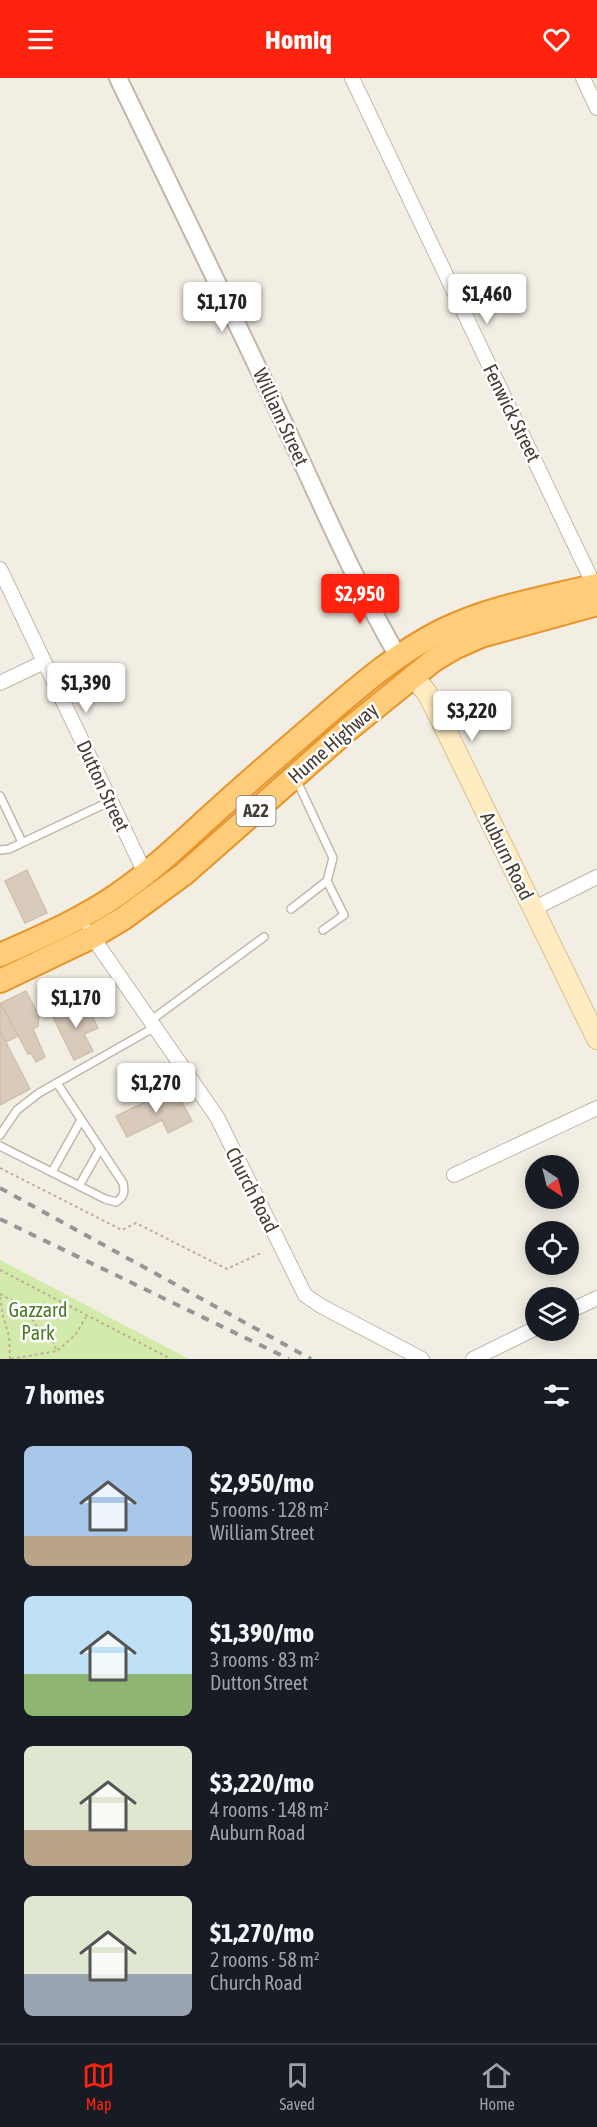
<!DOCTYPE html>
<meta charset="utf-8">
<style>
:root{--surface:#171b24;--page:#242831;--text:#f1f3f6;--muted:#9ea1a6;--line:#363941;--accent:#ff220f}
body{margin:0;font-family:"Asap Condensed",sans-serif;background:var(--page);color:var(--text);height:100vh;display:flex;flex-direction:column;font-size:22px;white-space:nowrap}
*{box-sizing:border-box;margin:0}
p{font-size:20px;color:var(--muted)}
.icon{flex:none;width:33px;height:33px;fill:none;stroke:currentColor;stroke-width:2;stroke-linecap:round;stroke-linejoin:round}
.map{position:relative;height:1281px;overflow:hidden}
.panel{display:flex;flex-direction:column;background:var(--surface);flex:1}
.panel>*{flex:none}
.needle{width:39px;rotate:145deg}
.controls{position:absolute;left:525px;top:1077px;display:grid;gap:12px}
.controls a{display:grid;place-items:center;width:54px;height:54px;border-radius:50%;background:var(--surface);box-shadow:0 3px 15px #0003;font-size:30px}
.price{position:absolute;translate:-50% -51px;padding:0 14px;border-radius:6px;background:#fff;color:#222;font-size:20px;line-height:39px;filter:drop-shadow(0 2px 3px #0008)}
.price::after{content:'';position:absolute;left:50%;top:36px;width:18px;height:14px;margin-left:-9px;background:inherit;clip-path:polygon(0 0,100% 0,50% 100%)}
.price.active{background:var(--accent);color:#fff}
ul{padding:0;list-style:none}
li{display:flex;align-items:center;gap:18px;height:150px;padding:0 24px}
li span{display:grid;place-items:center;flex:none;width:168px;height:120px;border-radius:9px;color:#555}
li>.icon{margin-inline-start:auto}
span .icon{width:72px;height:72px;fill:#fffc;stroke-width:1}
li b{font-size:26px}
h2{display:flex;justify-content:space-between;align-items:center;height:72px;padding:0 24px;font-size:26px}
header{display:flex;justify-content:space-between;align-items:center;height:78px;padding:0 24px;background:var(--accent);color:#fff;font-size:27px;font-weight:700}
.menu{display:flex;justify-content:space-around;align-items:center;height:84px;border-top:2px solid var(--line);background:var(--surface);font-size:16px;color:var(--muted)}
.menu a{display:grid;justify-items:center;gap:3px}
.menu .active{color:var(--accent)}
.map>svg:first-child{display:block}
.green{fill:#d2ebaa}
.building{fill:#d9cbbc;stroke:#d1c0ab;stroke-width:1.5}
.lines{fill:none;stroke-linecap:round;stroke-linejoin:round}
.service-casing{stroke:#c2b7a9;stroke-width:10}
.minor-casing{stroke:#c2b7a9;stroke-width:16}
.tertiary-casing{stroke:#c2b7a9;stroke-width:20}
.secondary-casing{stroke:#d6bf90;stroke-width:22}
.trunk-casing{stroke:#e7942a;stroke-width:26}
.path{stroke:#c2af96;stroke-width:2;stroke-dasharray:3 3;stroke-linecap:butt}
.service{stroke:#fff;stroke-width:7}
.minor{stroke:#fff;stroke-width:14}
.tertiary{stroke:#fff;stroke-width:16}
.secondary{stroke:#ffecc2;stroke-width:20}
.trunk{stroke:#ffcc7a;stroke-width:22}
.rail{stroke:#959595;stroke-width:4;stroke-dasharray:8 8;stroke-linecap:butt}
.labels{text-anchor:middle;stroke-width:5;stroke-linejoin:round;paint-order:stroke}
.shield{fill:#fff;stroke:#7e7770;stroke-width:1.5}
.shield-label{font-size:18px;font-weight:bold;fill:#463d33}
.street-label{font-size:20px;fill:#463d33;stroke:#fff}
.park-label{font-size:20px;fill:#4b7b23;stroke:#fff}
</style>
<header><svg class="icon" aria-label="menu" viewBox="0 0 24 24"><path d="M4 6h16M4 12h16M4 18h16"/></svg>Homiq<svg class="icon" aria-label="heart" viewBox="0 0 24 24"><path d="M12 20l-8-8c-3-5 5-10 8-4 3-6 11-1 8 4z"/></svg></header>
<div class="map">
<svg width="597" height="1281" viewBox="0 0 597 1281">
<rect width="100%" height="100%" fill="#f3eee4"/>
<!-- green -->
<polygon class="green" points="0,1182 189,1281 0,1281"/>
<!-- building -->
<g class="building">
<polygon points="27,792 47,835 25,845 5,803"/>
<polygon points="26,913 39,938 38,948 33,951 45,979 36,984 31,975 28,976 1,925"/>
<polygon points="85,923 98,950 84,956 93,973 74,982 53,939"/>
<polygon points="0,925 18,958 6,964 0,953"/>
<polygon points="0,953 30,1011 0,1027"/>
<polygon points="174,1010 192,1043 168,1055 162,1042 127,1059 116,1038"/>
</g>
<g class="lines">
<!-- service casing -->
<g class="service-casing">
<g id="service">
<polyline points="0,718 22,764"/>
<polyline points="0,772 9,771 111,723"/>
<polyline points="291,831 327,803 333,780 296,701"/>
<polyline points="323,852 344,837 327,803"/>
<polyline points="150,943 264,859"/>
<polyline points="0,1057 17,1032 39,1015 155,949"/>
<path d="M0,1068L105,1121L116,1124C124,1119 125,1114 123,1105L57,1005"/>
<polyline points="52,1094 81,1042"/>
<polyline points="79,1108 100,1071"/>
</g>
</g>
<!-- minor casing -->
<g class="minor-casing">
<g id="minor">
<polyline points="352,0 594,507"/>
<polyline points="583,0 597,30"/>
<polyline points="0,491 145,795"/>
<polyline points="0,605 44,584"/>
<polyline points="533,831 597,799"/>
<polyline points="89,854 217,1039 305,1217 321,1228 422,1281"/>
<polyline points="454,1097 597,1030"/>
<polyline points="568,1234 597,1220"/>
<polyline points="473,1281 536,1250"/>
</g>
</g>
<!-- tertiary casing -->
<g class="tertiary-casing">
<path id="tertiary" d="M118,0C173,113 228,226 281,339C319,420 354,503 399,580"/>
</g>
<!-- secondary casing -->
<g class="secondary-casing">
<polyline id="secondary" points="413,598 427,615 438,636 597,961"/>
</g>
<!-- trunk casing -->
<g class="trunk-casing">
<g id="trunk">
<path d="M0,877C40,859 81,842 117,817C152,793 183,763 214,735C251,701 289,669 327,636C362,606 399,574 441,553C489,529 545,520 597,507"/>
<polyline points="0,903 92,859 124,840 184,796 344,655 434,582 454,570 481,558 597,526"/>
</g>
</g>
<!-- path -->
<g class="path">
<polyline points="0,1090 122,1152 136,1145 227,1191 263,1174"/>
<polyline points="0,1192 171,1281"/>
<polyline points="0,1216 25,1229 36,1247 53,1264 57,1273 76,1256 87,1237"/>
<polyline points="0,1219 3,1238 9,1258 10,1281"/>
<polyline points="11,1281 57,1273"/>
</g>
<!-- service -->
<use href="#service" class="service"/>
<!-- minor -->
<use href="#minor" class="minor"/>
<!-- tertiary -->
<use href="#tertiary" class="tertiary"/>
<!-- secondary -->
<use href="#secondary" class="secondary"/>
<!-- trunk -->
<use href="#trunk" class="trunk"/>
<!-- rail -->
<g class="rail">
<polyline points="0,1110 311,1281"/>
<polyline points="0,1141 289,1281"/>
</g>
</g>
<g class="labels">
<!-- shield labels -->
<rect class="shield" x="236.5" y="718" width="39" height="30" rx="4.5"/>
<g class="shield-label">
<text x="256" y="739">A22</text>
</g>
<!-- street labels -->
<g class="street-label">
<text transform="translate(512 335) rotate(64)" y="7">Fenwick Street</text>
<text transform="translate(281 339) rotate(65)" y="7">William Street</text>
<text transform="translate(333 665) rotate(-41)" y="7">Hume Highway</text>
<text transform="translate(103 708) rotate(65)" y="7">Dutton Street</text>
<text transform="translate(507 778) rotate(64)" y="7">Auburn Road</text>
<text transform="translate(252 1112) rotate(63)" y="7">Church Road</text>
</g>
<!-- park labels -->
<g class="park-label">
<text x="38" y="1239">Gazzard<tspan x="38" dy="23">Park</tspan></text>
</g>
</g>
</svg>
<div class="controls">
<a><svg class="needle" viewBox="-14 -14 28 28"><path d="M0-13l5 13h-10z" fill="#e53935"/><path d="M0 13l5-13h-10z" fill="#9ea1a6"/></svg></a>
<a><svg class="icon" aria-label="locate" viewBox="0 0 24 24"><circle cx="12" cy="12" r="6"/><path d="M12 2v4M12 18v4M2 12h4M18 12h4"/></svg></a>
<a><svg class="icon" aria-label="layers" viewBox="0 0 24 24"><path d="M12 4l9 5-9 5-9-5zM3 14l9 5 9-5"/></svg></a>
</div>
<b class="price" style="left:487px;top:247px">$1,460</b>
<b class="price" style="left:222px;top:255px">$1,170</b>
<b class="price active" style="left:360px;top:547px">$2,950</b>
<b class="price" style="left:86px;top:636px">$1,390</b>
<b class="price" style="left:472px;top:664px">$3,220</b>
<b class="price" style="left:76px;top:951px">$1,170</b>
<b class="price" style="left:156px;top:1036px">$1,270</b>
</div>
<section class="panel">
<h2>7 homes<svg class="icon" aria-label="filters" viewBox="0 0 24 24"><path d="M4 7h16M4 17h16"/><circle cx="9" cy="7" r="2"/><circle cx="15" cy="17" r="2"/></svg></h2>
<ul>
<li><span style="background:linear-gradient(#a9c7e8 75%,#b9a48a 0)"><svg class="icon" aria-label="home" viewBox="0 0 24 24"><path d="M3 11l9-7 9 7M6 9v11h12V9"/></svg></span><div><b>$2,950/mo</b><p>5 rooms · 128 m²</p><p>William Street</p></div></li>
<li><span style="background:linear-gradient(#bfe0f5 65%,#8fb573 0)"><svg class="icon" aria-label="home" viewBox="0 0 24 24"><path d="M3 11l9-7 9 7M6 9v11h12V9"/></svg></span><div><b>$1,390/mo</b><p>3 rooms · 83 m²</p><p>Dutton Street</p></div></li>
<li><span style="background:linear-gradient(#dfe7d0 70%,#b9a48a 0)"><svg class="icon" aria-label="home" viewBox="0 0 24 24"><path d="M3 11l9-7 9 7M6 9v11h12V9"/></svg></span><div><b>$3,220/mo</b><p>4 rooms · 148 m²</p><p>Auburn Road</p></div></li>
<li><span style="background:linear-gradient(#dfe7d0 65%,#9aa5b1 0)"><svg class="icon" aria-label="home" viewBox="0 0 24 24"><path d="M3 11l9-7 9 7M6 9v11h12V9"/></svg></span><div><b>$1,270/mo</b><p>2 rooms · 58 m²</p><p>Church Road</p></div></li>
</ul>
</section>
<nav class="menu">
<a class="active"><svg class="icon" aria-label="map" viewBox="0 0 24 24"><path d="M3 6l6-2 6 2 6-2v14l-6 2-6-2-6 2zM9 4v14M15 6v14"/></svg>Map</a>
<a><svg class="icon" aria-label="saved" viewBox="0 0 24 24"><path d="M7 4h10v16l-5-4-5 4z"/></svg>Saved</a>
<a><svg class="icon" aria-label="home" viewBox="0 0 24 24"><path d="M3 11l9-7 9 7M6 9v11h12V9"/></svg>Home</a>
</nav>
